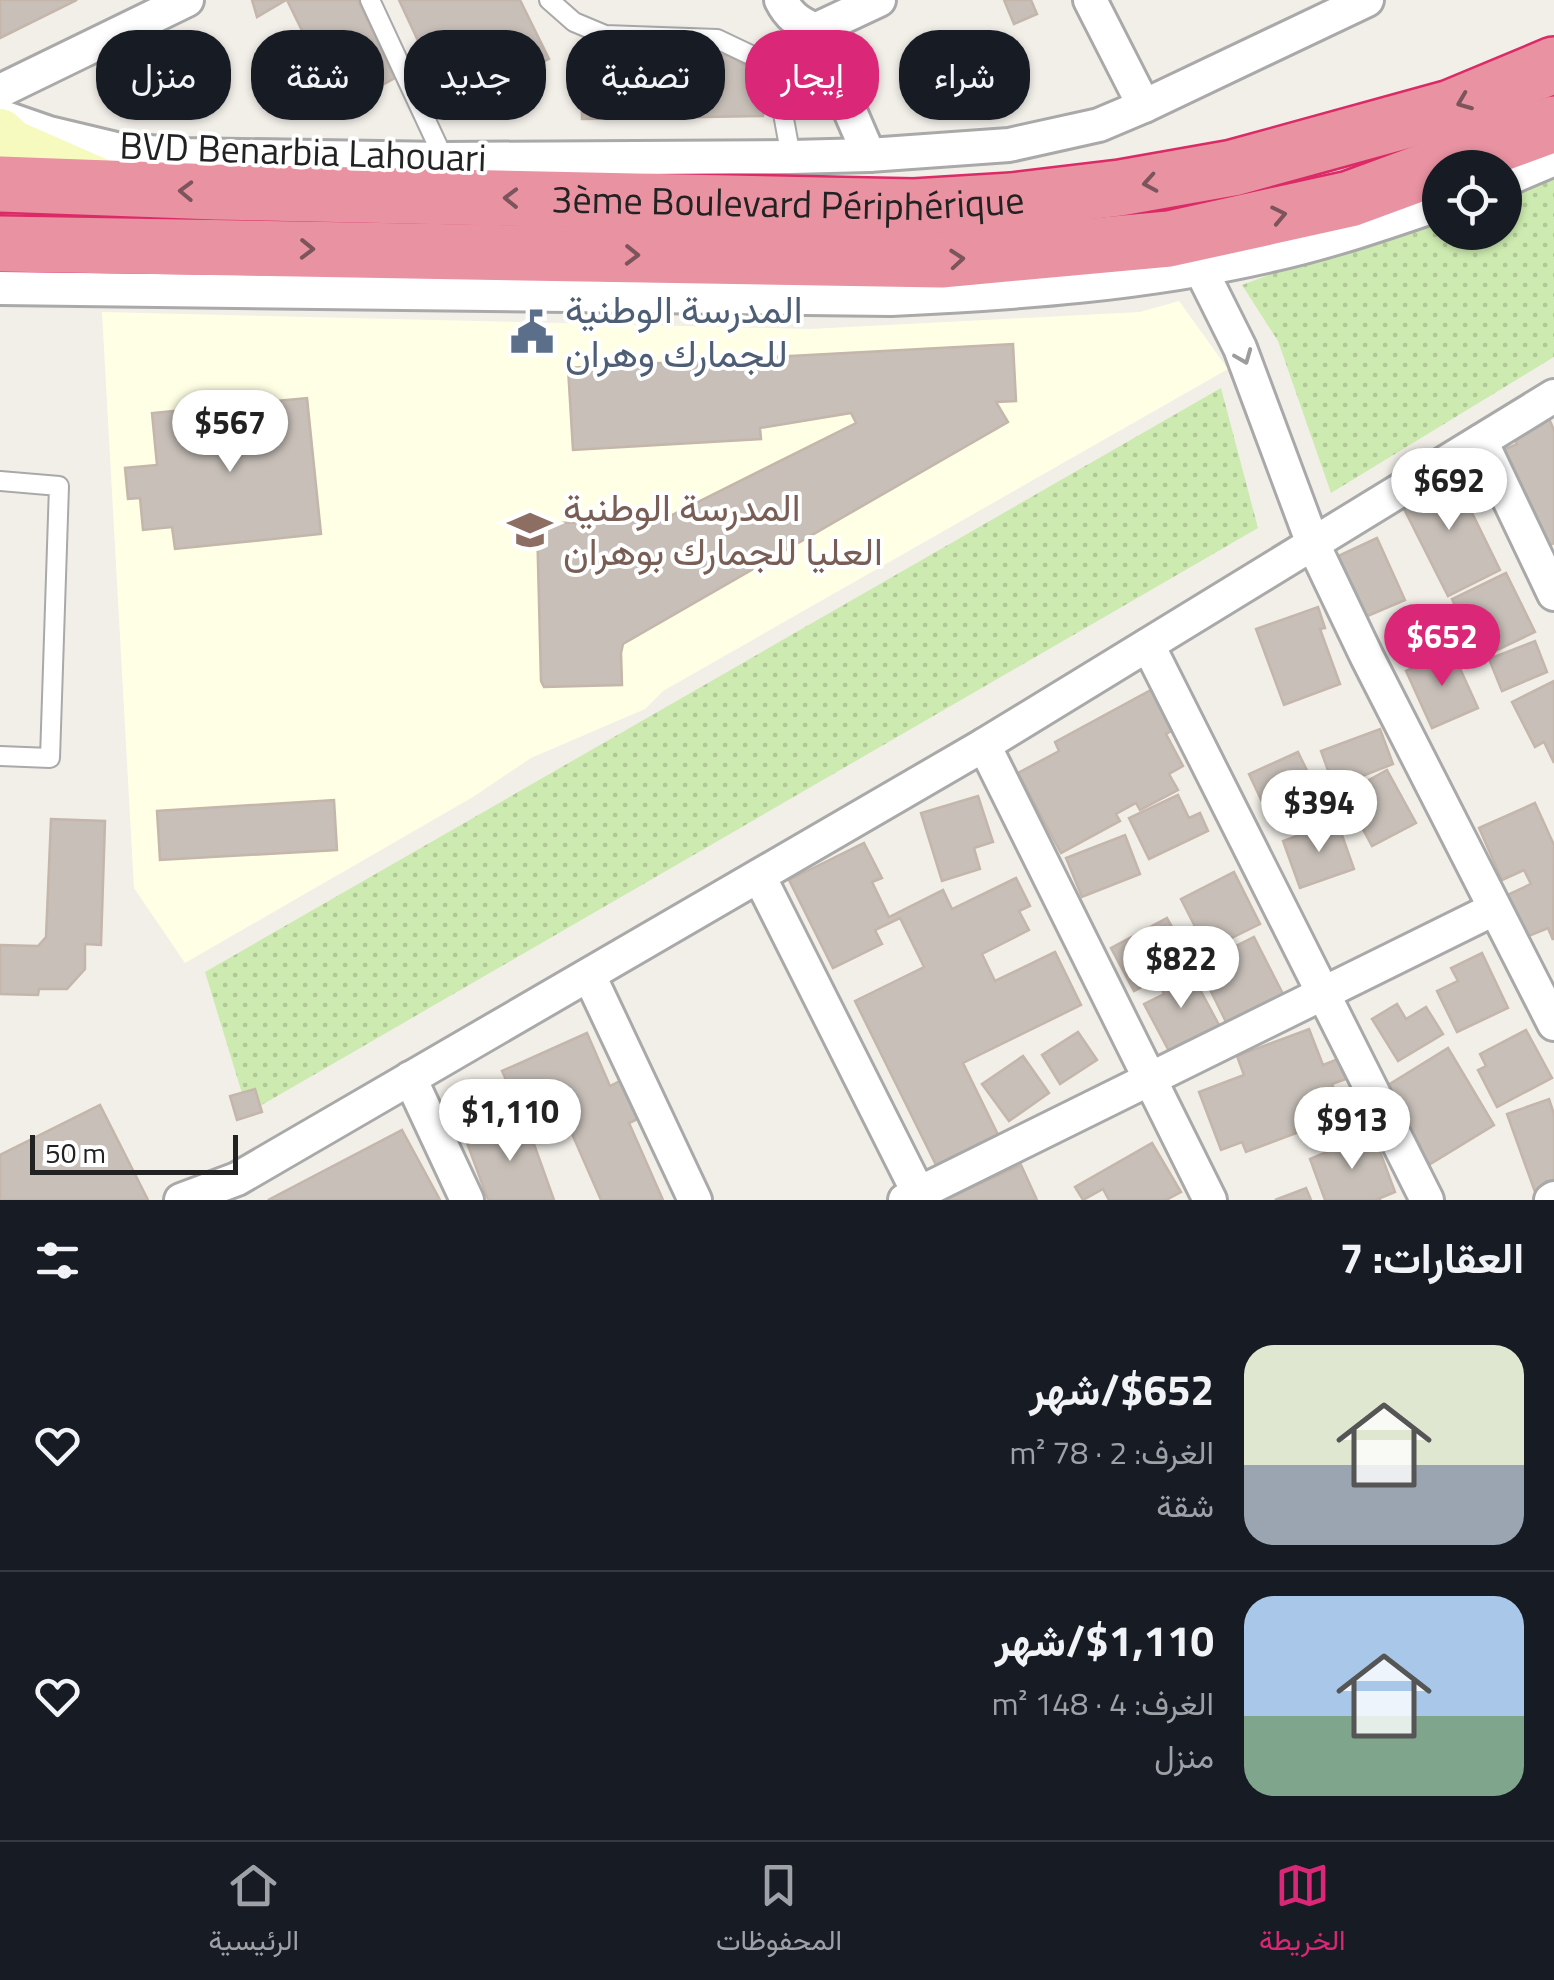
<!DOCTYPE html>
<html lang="ar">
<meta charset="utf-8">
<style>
:root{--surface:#171b24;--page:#20242c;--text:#f1f3f6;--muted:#9ea1a6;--line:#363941;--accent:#db2777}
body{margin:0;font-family:"Titillium Web",Vazirmatn,sans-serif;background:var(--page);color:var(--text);direction:rtl;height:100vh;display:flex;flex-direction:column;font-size:38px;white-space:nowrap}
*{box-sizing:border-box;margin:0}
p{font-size:32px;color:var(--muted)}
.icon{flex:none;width:55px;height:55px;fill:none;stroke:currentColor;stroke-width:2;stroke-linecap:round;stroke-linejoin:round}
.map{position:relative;height:1200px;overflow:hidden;direction:ltr}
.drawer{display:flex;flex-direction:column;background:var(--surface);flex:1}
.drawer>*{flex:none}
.top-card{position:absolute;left:30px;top:30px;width:1000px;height:90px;direction:rtl;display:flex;gap:20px}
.tools{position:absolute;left:1422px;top:150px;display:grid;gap:20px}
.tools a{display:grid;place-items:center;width:100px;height:100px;border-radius:50%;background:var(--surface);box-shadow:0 2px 8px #0004;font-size:50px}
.scale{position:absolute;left:30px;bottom:25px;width:208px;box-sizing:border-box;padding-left:10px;border:5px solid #222;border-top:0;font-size:28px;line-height:35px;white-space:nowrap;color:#222;-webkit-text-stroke:8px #fff;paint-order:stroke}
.price{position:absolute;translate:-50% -85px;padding:0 22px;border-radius:35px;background:#fff;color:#222;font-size:32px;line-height:65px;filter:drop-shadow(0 2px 5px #0008)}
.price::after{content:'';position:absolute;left:50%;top:60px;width:30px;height:22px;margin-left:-15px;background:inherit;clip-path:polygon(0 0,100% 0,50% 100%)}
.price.current{background:var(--accent);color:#fff}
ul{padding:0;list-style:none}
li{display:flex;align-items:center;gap:30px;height:250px;padding:0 30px}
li+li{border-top:2px solid var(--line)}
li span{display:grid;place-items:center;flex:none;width:280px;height:200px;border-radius:30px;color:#555}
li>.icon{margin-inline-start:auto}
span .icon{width:120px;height:120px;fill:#fffc;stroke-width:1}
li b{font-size:42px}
h2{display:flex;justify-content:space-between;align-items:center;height:120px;padding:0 30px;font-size:42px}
.chip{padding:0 35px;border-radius:40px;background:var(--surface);box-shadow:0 2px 8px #0004;font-size:35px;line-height:90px}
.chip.current{background:var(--accent);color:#fff}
.tab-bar{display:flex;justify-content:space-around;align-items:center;height:140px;border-top:2px solid var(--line);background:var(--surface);font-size:28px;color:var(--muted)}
.tab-bar a{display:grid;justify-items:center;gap:5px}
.tab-bar .current{color:var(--accent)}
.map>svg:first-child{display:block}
.education{fill:#ffffe5}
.grass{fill:url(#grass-dots)}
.building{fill:#c7bfb8;stroke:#c4b6ab;stroke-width:2.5}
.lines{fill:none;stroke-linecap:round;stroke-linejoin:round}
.lane-casing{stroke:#a9a9a9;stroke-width:22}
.street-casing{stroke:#a9a9a9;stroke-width:38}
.secondary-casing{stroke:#707d05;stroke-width:52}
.highway-casing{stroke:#dc2a67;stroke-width:60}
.lane{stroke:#fff;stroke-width:18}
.street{stroke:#fff;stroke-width:32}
.secondary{stroke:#f7fabf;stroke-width:48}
.highway{stroke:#e892a2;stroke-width:55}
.oneway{stroke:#7b545c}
.oneway2{stroke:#9c9c9c}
.labels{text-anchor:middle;stroke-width:8;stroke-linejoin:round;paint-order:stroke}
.street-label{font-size:38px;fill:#222;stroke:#fff}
.service-label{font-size:38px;fill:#4e5e75;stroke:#fff;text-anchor:start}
.education-label{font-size:38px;fill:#785e54;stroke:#fff;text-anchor:start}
</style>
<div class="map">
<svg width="1554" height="1200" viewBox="0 0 1554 1200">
<defs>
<pattern id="grass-dots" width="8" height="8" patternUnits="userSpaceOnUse" patternTransform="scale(2.5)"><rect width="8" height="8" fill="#cdebb0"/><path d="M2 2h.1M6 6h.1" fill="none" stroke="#b0c997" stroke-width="1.8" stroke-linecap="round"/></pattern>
</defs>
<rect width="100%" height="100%" fill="#f2efe9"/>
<!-- education -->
<polygon class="education" points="1179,301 1228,369 663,691 645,709 531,758 473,797 185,963 134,888 102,312 810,329 1140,312"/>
<!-- grass -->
<g class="grass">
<polygon points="1554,167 1554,357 1331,493 1278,341 1242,285 1440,210 1440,232 1505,232 1505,185"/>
<polygon points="1221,388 1258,528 248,1113 205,972"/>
</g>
<!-- building -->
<g class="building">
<polygon points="0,0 77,0 0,38"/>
<polygon points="252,0 286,0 257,17"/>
<polygon points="287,0 358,0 395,78 340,108"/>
<polygon points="399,0 520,0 549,59 448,105"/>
<polygon points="1004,0 1031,0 1037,14 1014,24"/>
<polygon points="728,55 763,76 763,116 582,119 581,58"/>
<polygon points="1013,344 1016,401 996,402 1008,422 623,644 621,653 622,685 544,687 541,681 537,523 658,522 856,423 851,413 760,428 761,439 573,450 568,368"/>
<polygon points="307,398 321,534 175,549 172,527 143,530 140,498 128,499 125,468 157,465 152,413"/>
<polygon points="1547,414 1554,430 1554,543 1539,550 1494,454 1517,444 1511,431"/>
<polygon points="1451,470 1500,570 1448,596 1398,497"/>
<polygon points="1377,538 1405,600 1365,617 1338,556"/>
<polygon points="1506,573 1535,632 1480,658 1452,599"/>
<polygon points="1318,607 1325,628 1320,629 1340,684 1284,705 1256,629"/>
<polygon points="1415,624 1417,637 1394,639 1392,626"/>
<polygon points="1535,641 1547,672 1502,691 1489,659"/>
<polygon points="1452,651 1478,708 1432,728 1406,671"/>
<polygon points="1554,681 1554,763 1544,742 1535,747 1512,702"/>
<polygon points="1151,690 1173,730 1166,734 1183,766 1169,774 1178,790 1140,810 1136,803 1116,814 1120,821 1061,853 1018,773 1059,751 1055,742"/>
<polygon points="1380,729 1393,764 1334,787 1321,751"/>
<polygon points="1298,752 1316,789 1267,812 1249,774"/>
<polygon points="1387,770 1416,823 1372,846 1344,794"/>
<polygon points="1178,795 1189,818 1200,813 1208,831 1149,859 1129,818"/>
<polygon points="978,796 993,842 974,848 980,869 942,881 921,813"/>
<polygon points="334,800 337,850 160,860 157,811"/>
<polygon points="1535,803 1554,845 1553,940 1548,928 1524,938 1505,896 1531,884 1524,870 1502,880 1479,828"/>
<polygon points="51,819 105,821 101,945 85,944 85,969 67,989 39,989 38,995 0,994 0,945 38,946 46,937"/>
<polygon points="1337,821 1354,869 1300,888 1283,841"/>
<polygon points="1125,835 1140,874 1082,897 1066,858"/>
<polygon points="864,843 882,878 872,882 889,917 943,890 952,909 1016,878 1030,906 1019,911 1029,930 982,954 995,981 1055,952 1081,1005 963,1063 1004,1147 942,1177 855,1001 924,967 900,918 875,930 882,944 833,968 789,880"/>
<polygon points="1234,872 1260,924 1207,950 1181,899"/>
<polygon points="1167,918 1191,960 1134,991 1111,948"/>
<polygon points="1254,937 1284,996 1227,1024 1198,965"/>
<polygon points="1482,953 1508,1008 1457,1032 1437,991 1458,981 1451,968"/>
<polygon points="1189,969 1219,1025 1169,1051 1144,1004 1164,994 1160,985"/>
<polygon points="1397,1004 1406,1019 1426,1007 1443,1034 1398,1061 1372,1019"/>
<polygon points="1309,1029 1323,1065 1338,1059 1346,1079 1332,1084 1344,1115 1246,1152 1242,1142 1221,1150 1199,1092 1244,1075 1237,1056"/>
<polygon points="1526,1030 1552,1078 1497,1107 1478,1070 1486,1066 1480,1054"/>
<polygon points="1078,1032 1097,1060 1060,1084 1042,1055"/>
<polygon points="587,1033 610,1086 620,1081 638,1119 629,1123 663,1200 601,1200 555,1095 520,1111 502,1071"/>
<polygon points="1448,1048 1494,1125 1427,1166 1415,1148 1420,1145 1385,1087"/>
<polygon points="1023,1056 1049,1093 1009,1121 982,1084"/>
<polygon points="255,1089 262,1112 237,1120 230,1096"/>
<polygon points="1549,1099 1554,1114 1554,1185 1535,1192 1507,1114"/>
<polygon points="100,1105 148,1200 0,1200 0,1155"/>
<polygon points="525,1119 554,1200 488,1200 466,1140"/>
<polygon points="402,1130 440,1200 268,1200"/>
<polygon points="1341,1133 1379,1149 1395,1192 1378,1199 1381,1200 1325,1200 1310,1159 1334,1149"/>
<polygon points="1152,1143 1181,1192 1166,1200 1109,1200 1103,1189 1083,1200 1075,1187"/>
<polygon points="1021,1165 1037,1200 949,1200 948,1198"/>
<polygon points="1306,1188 1311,1200 1275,1200"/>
</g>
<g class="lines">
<!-- lane casing -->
<g class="lane-casing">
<g id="lane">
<polyline points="370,0 444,159"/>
<polyline points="549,0 574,22 605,35 717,39 757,58 777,81 791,157"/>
<polyline points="0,481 59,486 50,758 0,756"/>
</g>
</g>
<!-- street casing -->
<g class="street-casing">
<g id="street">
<path d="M781,0C789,16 798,22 815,30"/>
<polyline points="1090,0 1144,106"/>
<polyline points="0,91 187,0"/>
<polyline points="0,116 49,133 116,149 182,155 444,159 791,157 869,155 1009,145 1099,125 1144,106 1367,0"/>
<polyline points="869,155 815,30 879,0"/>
<polyline points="1505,180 1554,159"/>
<polyline points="1201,270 1240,348 1313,544 1367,657 1554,1024"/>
<path d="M0,288L891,299C1019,293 1146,284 1271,255C1329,242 1385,223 1440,204"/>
<polyline points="1481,441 1554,594"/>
<polyline points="1148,645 1427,1200"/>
<polyline points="984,745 1210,1200"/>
<polyline points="759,876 922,1200"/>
<polyline points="589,975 695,1200"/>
<polyline points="410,1078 467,1200"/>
<polyline points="181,1200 237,1179 984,745 1554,396"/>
<polyline points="905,1200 1494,909"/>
<polyline points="1551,1200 1554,1198"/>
</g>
</g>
<!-- secondary casing -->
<g class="secondary-casing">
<polyline id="secondary" points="0,133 12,144 101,183"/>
</g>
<!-- highway casing -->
<g class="highway-casing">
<g id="highway">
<path id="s1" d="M0,184L216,192L914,207L1012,201L1120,188L1233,168L1451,108L1554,65"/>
<polyline points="0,244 941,260 1169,239 1350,199 1554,124"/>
</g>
</g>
<!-- lane -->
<use href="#lane" class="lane"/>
<!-- street -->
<use href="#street" class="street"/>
<!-- secondary -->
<use href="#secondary" class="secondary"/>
<!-- highway -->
<use href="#highway" class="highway"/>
</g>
<!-- one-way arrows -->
<defs><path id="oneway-chevron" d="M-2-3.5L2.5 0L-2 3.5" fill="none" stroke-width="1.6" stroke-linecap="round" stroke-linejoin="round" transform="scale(2.5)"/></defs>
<g class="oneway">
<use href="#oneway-chevron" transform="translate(1464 102) rotate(158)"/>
<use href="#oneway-chevron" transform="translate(1150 183) rotate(170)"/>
<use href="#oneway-chevron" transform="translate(186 191) rotate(-178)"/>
<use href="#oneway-chevron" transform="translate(511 198) rotate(-179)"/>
<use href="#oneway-chevron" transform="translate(1279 215) rotate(-12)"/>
<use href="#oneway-chevron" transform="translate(307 249) rotate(1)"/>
<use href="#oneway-chevron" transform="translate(632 255) rotate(1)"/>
<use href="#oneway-chevron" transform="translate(957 259) rotate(-5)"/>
</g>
<use class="oneway2" href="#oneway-chevron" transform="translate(1244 357) rotate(68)"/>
<!-- icons -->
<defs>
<g id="civic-bare" transform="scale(3.45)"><path d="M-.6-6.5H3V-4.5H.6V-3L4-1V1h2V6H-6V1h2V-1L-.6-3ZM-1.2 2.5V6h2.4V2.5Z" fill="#5c6f8a" stroke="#fff" stroke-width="2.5" paint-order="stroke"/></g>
<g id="university-bare" transform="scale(3.45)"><path d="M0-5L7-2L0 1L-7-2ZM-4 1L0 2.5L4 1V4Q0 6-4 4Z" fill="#8d6e63" stroke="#fff" stroke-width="2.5" paint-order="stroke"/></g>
</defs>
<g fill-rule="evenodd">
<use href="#civic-bare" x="532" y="332"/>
<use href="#university-bare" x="530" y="530"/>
</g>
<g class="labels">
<!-- street labels -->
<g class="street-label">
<text transform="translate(303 152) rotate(2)" y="13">BVD Benarbia Lahouari</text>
<text dy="13" stroke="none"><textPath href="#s1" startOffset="788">3ème Boulevard Périphérique</textPath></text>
</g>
<!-- service labels -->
<g class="service-label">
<text x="565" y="323">المدرسة الوطنية<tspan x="565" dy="44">للجمارك وهران</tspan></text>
</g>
<!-- education labels -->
<g class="education-label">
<text x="563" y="521">المدرسة الوطنية<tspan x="563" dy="44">العليا للجمارك بوهران</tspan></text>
</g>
</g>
</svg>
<div class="tools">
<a><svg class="icon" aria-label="locate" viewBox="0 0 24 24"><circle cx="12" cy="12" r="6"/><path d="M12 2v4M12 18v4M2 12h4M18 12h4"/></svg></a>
</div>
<div class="scale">50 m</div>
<b class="price" style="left:230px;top:475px">$567</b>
<b class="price" style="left:1449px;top:533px">$692</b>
<b class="price current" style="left:1442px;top:689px">$652</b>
<b class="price" style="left:1319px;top:855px">$394</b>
<b class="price" style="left:1181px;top:1011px">$822</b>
<b class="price" style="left:510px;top:1164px">$1,110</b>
<b class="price" style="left:1352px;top:1172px">$913</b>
<div class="top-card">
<a class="chip">شراء</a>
<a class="chip current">إيجار</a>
<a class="chip">تصفية</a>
<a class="chip">جديد</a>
<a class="chip">شقة</a>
<a class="chip">منزل</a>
</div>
</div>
<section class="drawer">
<h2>العقارات: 7<svg class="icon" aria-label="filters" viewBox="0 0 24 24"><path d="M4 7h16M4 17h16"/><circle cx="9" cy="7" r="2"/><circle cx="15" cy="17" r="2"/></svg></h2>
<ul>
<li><span style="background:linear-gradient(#dfe7d0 60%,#9aa5b1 0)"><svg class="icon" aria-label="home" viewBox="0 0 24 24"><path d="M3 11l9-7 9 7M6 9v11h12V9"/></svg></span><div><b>$652/شهر</b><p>الغرف: 2 · 78 m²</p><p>شقة</p></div><svg class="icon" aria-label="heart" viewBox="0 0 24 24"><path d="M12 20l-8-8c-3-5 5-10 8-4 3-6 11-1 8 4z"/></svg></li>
<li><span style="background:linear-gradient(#a9c7e8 60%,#7fa58c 0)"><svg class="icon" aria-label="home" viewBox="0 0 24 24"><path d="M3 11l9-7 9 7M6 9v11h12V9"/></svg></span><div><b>$1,110/شهر</b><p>الغرف: 4 · 148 m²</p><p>منزل</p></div><svg class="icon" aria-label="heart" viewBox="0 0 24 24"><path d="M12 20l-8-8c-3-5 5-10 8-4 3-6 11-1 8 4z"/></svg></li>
</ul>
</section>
<nav class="tab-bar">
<a class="current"><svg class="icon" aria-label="map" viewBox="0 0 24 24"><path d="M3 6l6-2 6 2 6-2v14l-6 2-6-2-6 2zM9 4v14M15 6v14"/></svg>الخريطة</a>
<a><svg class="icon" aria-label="saved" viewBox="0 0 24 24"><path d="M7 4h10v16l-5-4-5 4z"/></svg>المحفوظات</a>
<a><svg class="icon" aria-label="home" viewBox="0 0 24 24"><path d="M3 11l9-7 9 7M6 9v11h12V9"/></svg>الرئيسية</a>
</nav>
